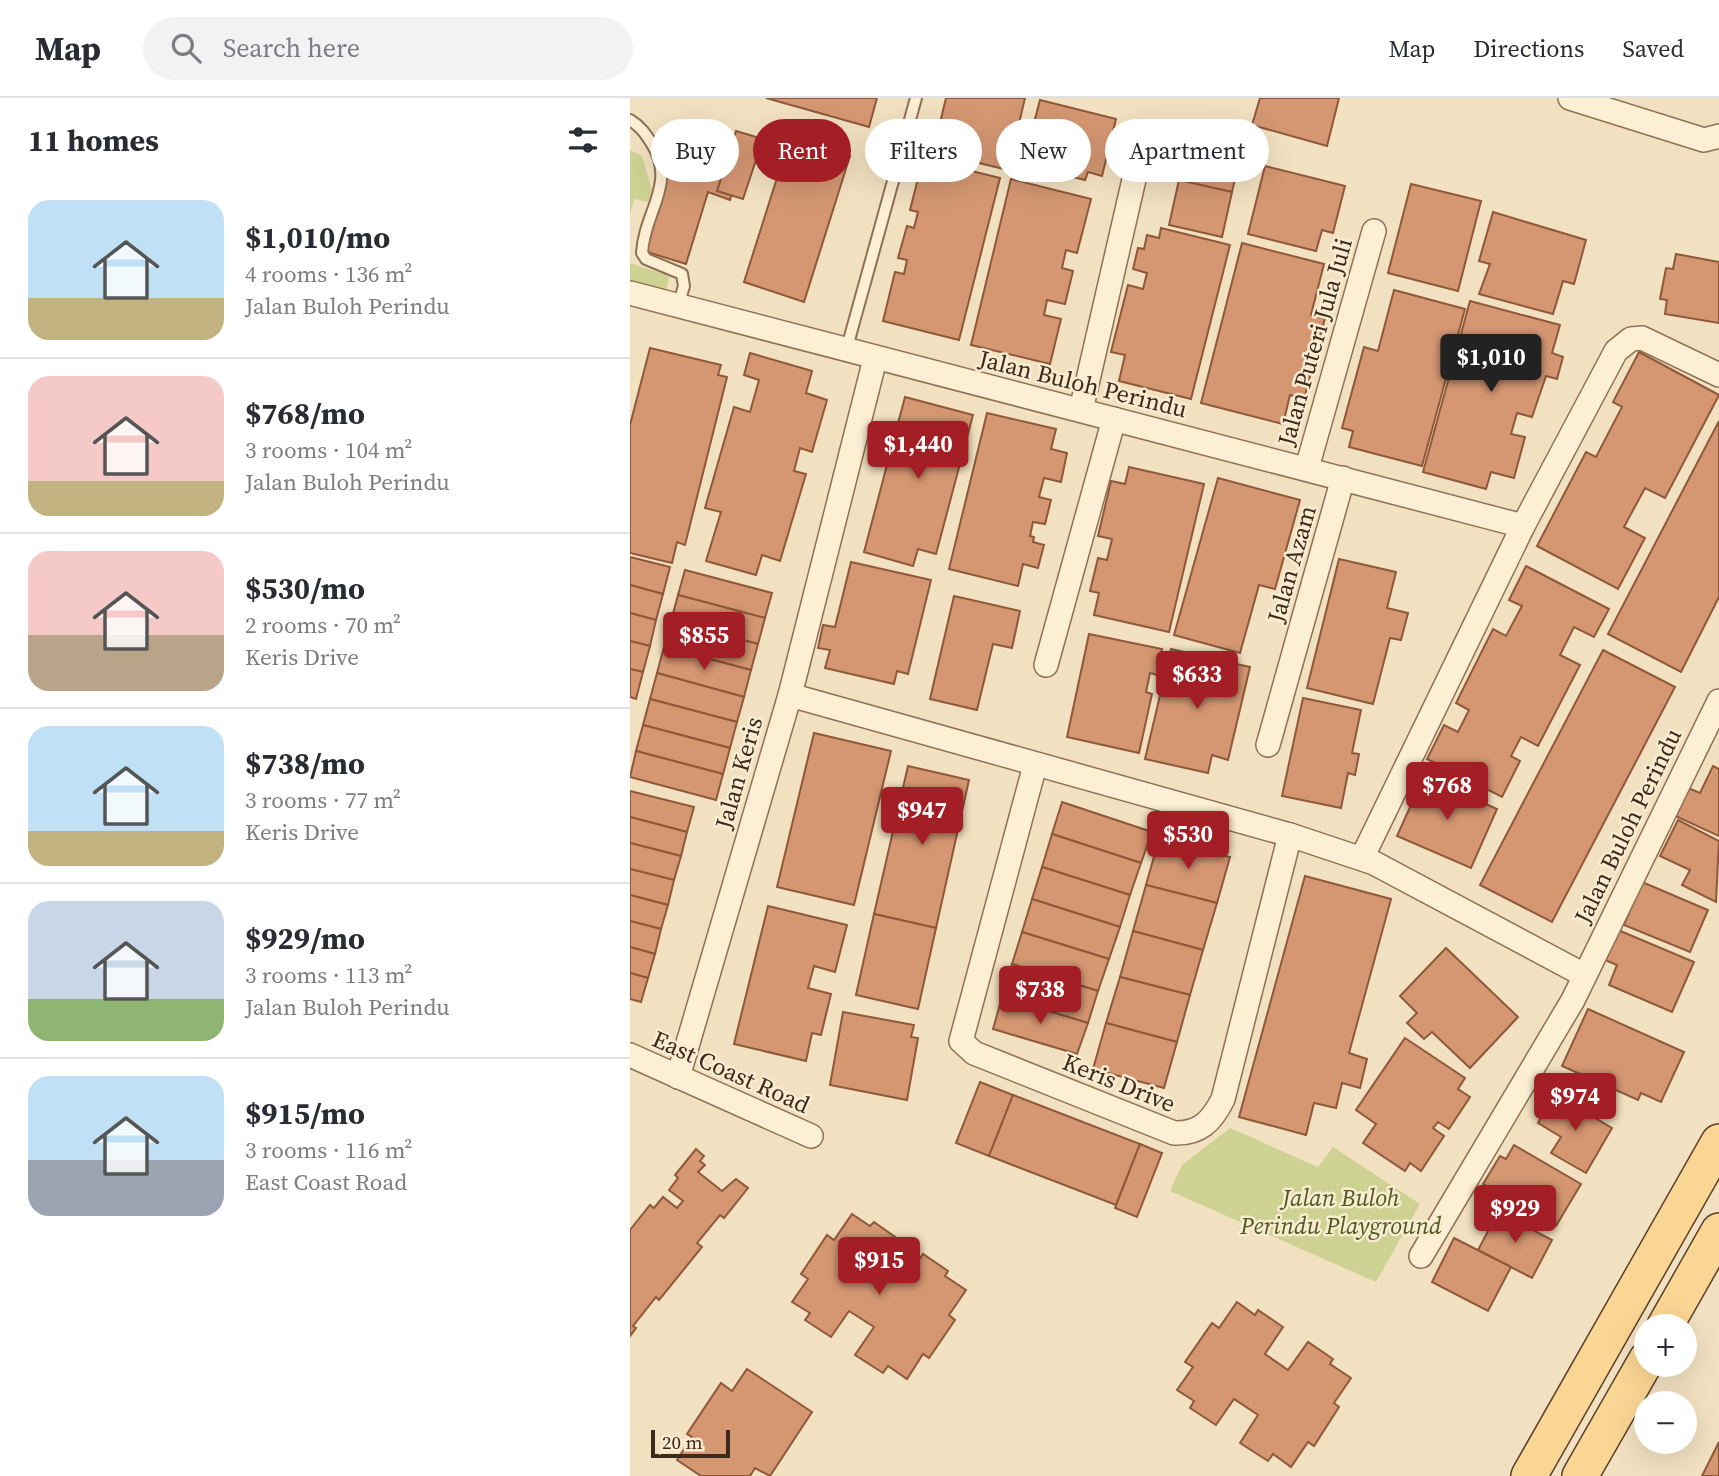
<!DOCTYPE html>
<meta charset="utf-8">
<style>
:root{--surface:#fff;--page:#f2f2f3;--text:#2b2b33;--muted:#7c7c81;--line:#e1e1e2;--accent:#a31f25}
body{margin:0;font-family:"Source Serif 4",serif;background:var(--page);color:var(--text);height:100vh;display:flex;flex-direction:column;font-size:26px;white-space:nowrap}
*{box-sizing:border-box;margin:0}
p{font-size:23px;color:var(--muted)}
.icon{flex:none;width:38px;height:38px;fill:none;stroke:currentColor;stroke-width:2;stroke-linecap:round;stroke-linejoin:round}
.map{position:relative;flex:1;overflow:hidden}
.details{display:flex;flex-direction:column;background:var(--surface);width:630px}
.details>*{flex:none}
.guide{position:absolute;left:21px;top:21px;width:665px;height:63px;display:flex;gap:14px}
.fabs{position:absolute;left:1004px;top:1216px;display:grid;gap:14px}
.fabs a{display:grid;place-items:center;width:63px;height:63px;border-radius:50%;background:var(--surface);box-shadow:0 7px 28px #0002;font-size:35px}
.scale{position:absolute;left:21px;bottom:18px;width:79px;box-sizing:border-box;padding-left:7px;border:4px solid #3c2a1c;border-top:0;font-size:19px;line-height:24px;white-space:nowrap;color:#3c2a1c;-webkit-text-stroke:5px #f9ecd0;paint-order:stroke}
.price{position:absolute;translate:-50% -60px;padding:0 16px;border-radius:7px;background:var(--accent);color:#fff;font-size:23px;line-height:46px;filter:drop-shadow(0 2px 4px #0008)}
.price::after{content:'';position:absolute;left:50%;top:42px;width:21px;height:16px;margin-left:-10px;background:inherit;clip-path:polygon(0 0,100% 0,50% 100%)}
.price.active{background:#222;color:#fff}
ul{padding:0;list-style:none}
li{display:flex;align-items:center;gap:21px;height:175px;padding:0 28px}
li+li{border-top:2px solid var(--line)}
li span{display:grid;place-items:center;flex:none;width:196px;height:140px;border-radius:21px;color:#555}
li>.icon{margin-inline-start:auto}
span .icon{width:84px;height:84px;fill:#fffc;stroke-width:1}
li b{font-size:30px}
h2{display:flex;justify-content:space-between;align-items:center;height:84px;padding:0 28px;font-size:30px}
.tag{padding:0 24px;border-radius:32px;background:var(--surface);box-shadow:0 7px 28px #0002;font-size:24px;line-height:63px}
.tag.active{background:var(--accent);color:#fff}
header{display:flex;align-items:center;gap:42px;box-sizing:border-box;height:98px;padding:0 35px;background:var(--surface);border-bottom:2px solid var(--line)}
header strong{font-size:33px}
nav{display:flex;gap:38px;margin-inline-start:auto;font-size:24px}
.search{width:490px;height:63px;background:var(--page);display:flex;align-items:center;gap:18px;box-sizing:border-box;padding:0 24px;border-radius:38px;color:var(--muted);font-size:26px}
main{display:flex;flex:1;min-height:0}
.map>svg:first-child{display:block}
.green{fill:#cdd293}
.building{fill:#d59772;stroke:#8f5839;stroke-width:2}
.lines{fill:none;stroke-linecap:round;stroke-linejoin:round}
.lane-casing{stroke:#8e7156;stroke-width:14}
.street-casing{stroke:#8e7156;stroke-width:26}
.primary-casing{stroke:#5b3f2b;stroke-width:38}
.lane{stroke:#fcefd4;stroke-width:10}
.street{stroke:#fcefd4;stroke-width:23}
.primary{stroke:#fad694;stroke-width:35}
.labels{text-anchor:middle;stroke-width:5;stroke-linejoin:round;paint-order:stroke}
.street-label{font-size:24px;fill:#3c2a1c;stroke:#f9ecd0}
.park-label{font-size:24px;font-style:italic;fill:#4e5a20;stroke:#f9ecd0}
</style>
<header>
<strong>Map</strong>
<div class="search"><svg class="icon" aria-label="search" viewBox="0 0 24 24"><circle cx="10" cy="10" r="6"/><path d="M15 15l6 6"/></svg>Search here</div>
<nav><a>Map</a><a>Directions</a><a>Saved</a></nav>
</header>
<main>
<section class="details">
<h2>11 homes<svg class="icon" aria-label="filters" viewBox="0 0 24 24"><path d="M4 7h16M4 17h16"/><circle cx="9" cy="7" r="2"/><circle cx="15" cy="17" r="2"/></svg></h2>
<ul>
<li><span style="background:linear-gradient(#bfe0f5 70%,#c2b280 0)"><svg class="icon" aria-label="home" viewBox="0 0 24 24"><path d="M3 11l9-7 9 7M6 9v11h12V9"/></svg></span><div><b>$1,010/mo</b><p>4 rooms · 136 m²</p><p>Jalan Buloh Perindu</p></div></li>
<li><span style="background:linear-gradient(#f6c9c9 75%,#c2b280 0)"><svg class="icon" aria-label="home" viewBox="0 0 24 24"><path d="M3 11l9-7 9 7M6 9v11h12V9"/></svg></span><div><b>$768/mo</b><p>3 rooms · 104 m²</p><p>Jalan Buloh Perindu</p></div></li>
<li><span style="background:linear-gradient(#f6c9c9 60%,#b9a48a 0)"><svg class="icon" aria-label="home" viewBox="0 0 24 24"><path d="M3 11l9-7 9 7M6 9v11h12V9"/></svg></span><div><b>$530/mo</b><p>2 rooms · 70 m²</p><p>Keris Drive</p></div></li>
<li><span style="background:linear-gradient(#bfe0f5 75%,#c2b280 0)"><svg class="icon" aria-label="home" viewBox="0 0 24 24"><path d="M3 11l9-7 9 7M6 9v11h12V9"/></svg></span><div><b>$738/mo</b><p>3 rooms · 77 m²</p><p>Keris Drive</p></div></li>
<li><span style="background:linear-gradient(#c9d6e8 70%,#8fb573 0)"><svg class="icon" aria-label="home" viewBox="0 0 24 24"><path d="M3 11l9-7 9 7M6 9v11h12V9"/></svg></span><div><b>$929/mo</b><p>3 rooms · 113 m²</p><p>Jalan Buloh Perindu</p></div></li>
<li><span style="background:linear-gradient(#bfe0f5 60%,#9aa5b1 0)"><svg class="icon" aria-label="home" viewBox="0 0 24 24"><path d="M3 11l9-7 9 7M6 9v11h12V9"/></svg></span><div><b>$915/mo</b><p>3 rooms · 116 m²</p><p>East Coast Road</p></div></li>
</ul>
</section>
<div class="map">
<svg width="1089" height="1378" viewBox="0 0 1089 1378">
<rect width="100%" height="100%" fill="#f2e1c0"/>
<!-- green -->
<g class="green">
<polygon points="0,52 12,58 22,92 18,104 4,101 0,116"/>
<polygon points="0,165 37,177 39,181 35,194 0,187"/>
<polygon points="600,1030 688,1069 703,1049 790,1106 746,1184 540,1093 552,1067"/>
</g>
<!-- building -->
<g class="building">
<polygon points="136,0 247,0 239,29"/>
<polygon points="316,0 395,0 378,72 303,54"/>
<polygon points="630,0 709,0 697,48 622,27"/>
<polygon points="410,2 486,21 472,78 458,74 455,82 393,67"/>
<polygon points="51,29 116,49 100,102 78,94 56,166 14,153"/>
<polygon points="543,30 613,46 602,94 532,79"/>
<polygon points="106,33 133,41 113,101 87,93"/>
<polygon points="160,39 220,58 174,204 114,184"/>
<polygon points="293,61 370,80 329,242 253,223 265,174 274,176 277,162 268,160 277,128 284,130 288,114 280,112"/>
<polygon points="635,68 715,88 703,135 692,132 686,153 618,136"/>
<polygon points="381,81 461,101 447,155 436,152 432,170 443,173 435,206 417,202 414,217 431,221 420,266 341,247"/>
<polygon points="549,82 602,94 592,139 539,127"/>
<polygon points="781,86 851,103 828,193 758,175"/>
<polygon points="863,114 956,142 944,186 933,183 923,216 849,196 860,166 849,163"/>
<polygon points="531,130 600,147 561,301 489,283 495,257 481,254 498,187 513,191 517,175 503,171 508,150 514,151 517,137 529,140"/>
<polygon points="612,145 694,166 681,217 695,220 674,301 660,297 653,326 571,305"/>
<polygon points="1046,156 1089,164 1089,225 1035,216 1037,202 1030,201 1036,170 1043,171"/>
<polygon points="764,192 835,211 792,368 719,349 723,333 712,330 734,249 748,253"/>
<polygon points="840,203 930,227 922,255 933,259 927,281 916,278 902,319 887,315 881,336 895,339 884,380 861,374 856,391 793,374"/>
<polygon points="20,250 91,267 88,277 97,279 55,447 47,444 42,465 0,455 0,327"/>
<polygon points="1009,254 1089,297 1035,400 1015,390 994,429 1015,440 988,491 907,448 956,354 966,359 992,309 983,304"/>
<polygon points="120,255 182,273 176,295 197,302 182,354 170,350 164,373 176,376 150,463 132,457 126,477 76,463 91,414 75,410 104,309 120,314 129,282 114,277"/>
<polygon points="275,299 343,317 306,456 288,451 283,468 234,454"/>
<polygon points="357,315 426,331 421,351 437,355 431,384 414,380 409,399 421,402 415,426 403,424 400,438 404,439 403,444 414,447 408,470 393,466 388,488 319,471"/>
<polygon points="1089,323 1089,499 1051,574 978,536"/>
<polygon points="499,369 574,386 539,534 464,517 469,495 460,493 468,460 477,462 482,441 468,438 481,383 495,386"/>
<polygon points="588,380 670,402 645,491 629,487 610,555 544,537"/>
<polygon points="0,459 40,469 33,496 0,487"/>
<polygon points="709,461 766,474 757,510 778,515 771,542 760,540 743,606 677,590"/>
<polygon points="221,464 301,482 278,576 267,573 264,586 195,570 200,552 188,550 193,527 205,529"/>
<polygon points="896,468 979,511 964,539 944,529 930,557 950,567 908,648 891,639 881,658 890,663 872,699 797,661 814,627 828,634 839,612 826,605 863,531 876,538 892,508 879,502"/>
<polygon points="55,472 142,495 135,520 48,497"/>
<polygon points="0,487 33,496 26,522 0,515"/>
<polygon points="48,497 135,520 128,546 41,523"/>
<polygon points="324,498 390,513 382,550 363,546 347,612 300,601"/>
<polygon points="0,515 26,522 20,548 0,543"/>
<polygon points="41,523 128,546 121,572 34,549"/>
<polygon points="459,536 532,551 527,577 520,575 516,594 522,596 509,655 437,639"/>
<polygon points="0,543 20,548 13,574 0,571"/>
<polygon points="34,549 121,572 114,599 27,575"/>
<polygon points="541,551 620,569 598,662 582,657 578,675 515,661"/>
<polygon points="973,552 1045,589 922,824 850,787"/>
<polygon points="0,571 13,574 6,601 0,599"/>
<polygon points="27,575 114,599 107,624 20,601"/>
<polygon points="673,600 731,612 722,655 729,656 725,677 718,675 711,710 652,698"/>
<polygon points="20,601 107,624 100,650 13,627"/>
<polygon points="13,627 100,650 93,676 6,653"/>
<polygon points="184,635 261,653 224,807 147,789"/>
<polygon points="6,653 93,676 86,702 0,679"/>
<polygon points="278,668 339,682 306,830 244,816"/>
<polygon points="1083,668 1089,671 1089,738 1043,717 1056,689 1070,695"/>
<polygon points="794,678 867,711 841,770 767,738"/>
<polygon points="0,693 64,709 57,734 0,719"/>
<polygon points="432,704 522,734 511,765 422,736"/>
<polygon points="0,719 57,734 51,758 0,745"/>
<polygon points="1048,722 1089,743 1086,804 1052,787 1060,772 1030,758"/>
<polygon points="422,736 511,765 500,797 412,769"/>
<polygon points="529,741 600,759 587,805 516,787"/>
<polygon points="0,745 51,758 44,782 0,771"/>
<polygon points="412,769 500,797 490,829 402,801"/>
<polygon points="0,771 44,782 38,807 0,797"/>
<polygon points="675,778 761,801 719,955 737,961 730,990 712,985 706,1010 684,1005 676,1037 609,1019"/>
<polygon points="1012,784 1078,812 1060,854 994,827"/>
<polygon points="516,787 587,805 573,852 503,833"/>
<polygon points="0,797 38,807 31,831 0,823"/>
<polygon points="402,801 490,829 479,861 392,834"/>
<polygon points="138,808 217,827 205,874 184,868 178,890 201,896 191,937 182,935 176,963 104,946"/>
<polygon points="244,816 306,830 288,911 226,897"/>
<polygon points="0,823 31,831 25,856 0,849"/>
<polygon points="988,832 1064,864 1042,914 979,887 987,867 975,862"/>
<polygon points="503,833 573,852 560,897 490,879"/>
<polygon points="392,834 479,861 468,893 382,866"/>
<polygon points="0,849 25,856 18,880 0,875"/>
<polygon points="816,850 888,919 840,970 802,934 794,941 777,925 787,915 770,898"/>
<polygon points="382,866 468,893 458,925 372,899"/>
<polygon points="0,875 18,880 11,904 0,901"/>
<polygon points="490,879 560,897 547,944 476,925"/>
<polygon points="372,899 458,925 447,956 363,931"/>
<polygon points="958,911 1054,954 1031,1004 1011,995 1008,1002 932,968"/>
<polygon points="213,914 284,927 281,939 288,940 277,1002 200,987"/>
<polygon points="476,925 547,944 534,990 463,971"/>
<polygon points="775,940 835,980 828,991 840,999 819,1031 808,1024 803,1030 814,1038 791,1073 780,1065 775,1073 733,1045 746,1026 726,1012"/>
<polygon points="350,984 383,997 359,1058 326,1045"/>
<polygon points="925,996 982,1030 956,1075 921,1055 931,1039 908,1025"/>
<polygon points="383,997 510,1046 486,1107 359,1058"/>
<polygon points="510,1046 532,1055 507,1119 485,1110"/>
<polygon points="884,1047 951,1086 926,1128 853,1086 870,1058 876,1061"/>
<polygon points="66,1051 74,1058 70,1063 75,1067 68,1074 92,1093 106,1081 118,1090 94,1120 90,1117 67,1145 72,1149 29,1202 26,1199 3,1228 6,1230 0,1238 0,1132 20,1107 24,1110 33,1099 47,1110 53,1103 39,1092 48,1080 45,1077"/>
<polygon points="868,1114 922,1142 902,1180 848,1152"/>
<polygon points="222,1116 240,1128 244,1124 268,1141 250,1168 274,1184 293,1156 318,1173 315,1178 336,1192 319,1217 325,1222 299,1260 293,1256 277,1281 258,1268 253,1275 225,1257 244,1229 219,1213 201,1239 175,1222 180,1215 162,1204 178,1181 171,1176 197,1137 204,1142"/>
<polygon points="824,1140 881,1169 858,1213 802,1184"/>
<polygon points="607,1204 625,1217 628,1212 653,1229 635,1256 658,1272 678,1244 703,1261 700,1266 721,1280 704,1305 709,1309 684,1348 678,1344 661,1369 643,1356 638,1363 610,1345 628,1317 604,1301 586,1327 560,1310 564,1303 547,1292 563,1269 555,1264 582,1225 589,1230"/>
<polygon points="117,1271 182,1314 140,1378 125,1370 120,1378 71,1378 47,1362 62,1339 57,1336 91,1285 102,1293"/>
<polygon points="1089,1344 1089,1378 1072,1378"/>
</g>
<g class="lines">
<!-- lane casing -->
<g class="lane-casing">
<g id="lane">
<path d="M0,22C11,29 15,35 22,46C47,86 14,114 12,155L16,161L52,176L54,188L48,208"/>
<polyline points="216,253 286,0"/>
</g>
</g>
<!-- street casing -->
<g class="street-casing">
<g id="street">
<polyline points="940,0 1074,42 1089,38"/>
<polyline points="0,195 893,428"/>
<polyline points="451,312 505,77"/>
<polyline points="677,370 744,133"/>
<polyline points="416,567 484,321"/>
<polyline points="160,597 660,737 744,765 954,877"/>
<polyline points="638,647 713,380"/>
<path d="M405,667L331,943L344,955L544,1035C570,1036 582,1023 593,1001L660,737"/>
<polyline points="732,760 893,428 986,253 1001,241 1012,240 1089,277"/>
<polyline points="0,957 181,1038"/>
<polyline points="48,979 160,597 245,261"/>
<polyline points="791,1158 943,902 1089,603"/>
</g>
</g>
<!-- primary casing -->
<g class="primary-casing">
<g id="primary">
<polyline points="1035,1228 1089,1133"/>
<polyline points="899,1378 1089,1044"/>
<polyline points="950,1378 1017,1261"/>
</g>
</g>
<!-- lane -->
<use href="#lane" class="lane"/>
<!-- street -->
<use href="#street" class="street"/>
<!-- primary -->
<use href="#primary" class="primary"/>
</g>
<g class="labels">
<!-- street labels -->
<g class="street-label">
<text transform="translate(685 244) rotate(-74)" y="8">Jalan Puteri Jula Juli</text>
<text transform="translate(453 286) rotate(14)" y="8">Jalan Buloh Perindu</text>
<text transform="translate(662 466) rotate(-74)" y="8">Jalan Azam</text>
<text transform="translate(109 675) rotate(-74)" y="8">Jalan Keris</text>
<text transform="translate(998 728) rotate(-64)" y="8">Jalan Buloh Perindu</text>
<text transform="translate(101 974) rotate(24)" y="8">East Coast Road</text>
<text transform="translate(489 985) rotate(22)" y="8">Keris Drive</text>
</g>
<!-- park labels -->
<g class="park-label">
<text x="711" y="1108">Jalan Buloh<tspan x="711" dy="28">Perindu Playground</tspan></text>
</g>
</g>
</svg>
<div class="fabs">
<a>+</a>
<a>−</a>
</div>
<div class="scale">20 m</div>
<b class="price active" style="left:861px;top:296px">$1,010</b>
<b class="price" style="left:288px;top:383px">$1,440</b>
<b class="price" style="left:74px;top:574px">$855</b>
<b class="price" style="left:567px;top:613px">$633</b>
<b class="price" style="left:817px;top:724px">$768</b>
<b class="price" style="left:292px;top:749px">$947</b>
<b class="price" style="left:558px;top:773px">$530</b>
<b class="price" style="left:410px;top:928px">$738</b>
<b class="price" style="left:945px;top:1035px">$974</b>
<b class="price" style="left:885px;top:1147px">$929</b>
<b class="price" style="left:249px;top:1199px">$915</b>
<div class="guide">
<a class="tag">Buy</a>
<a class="tag active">Rent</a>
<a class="tag">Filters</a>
<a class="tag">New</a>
<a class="tag">Apartment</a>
</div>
</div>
</main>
